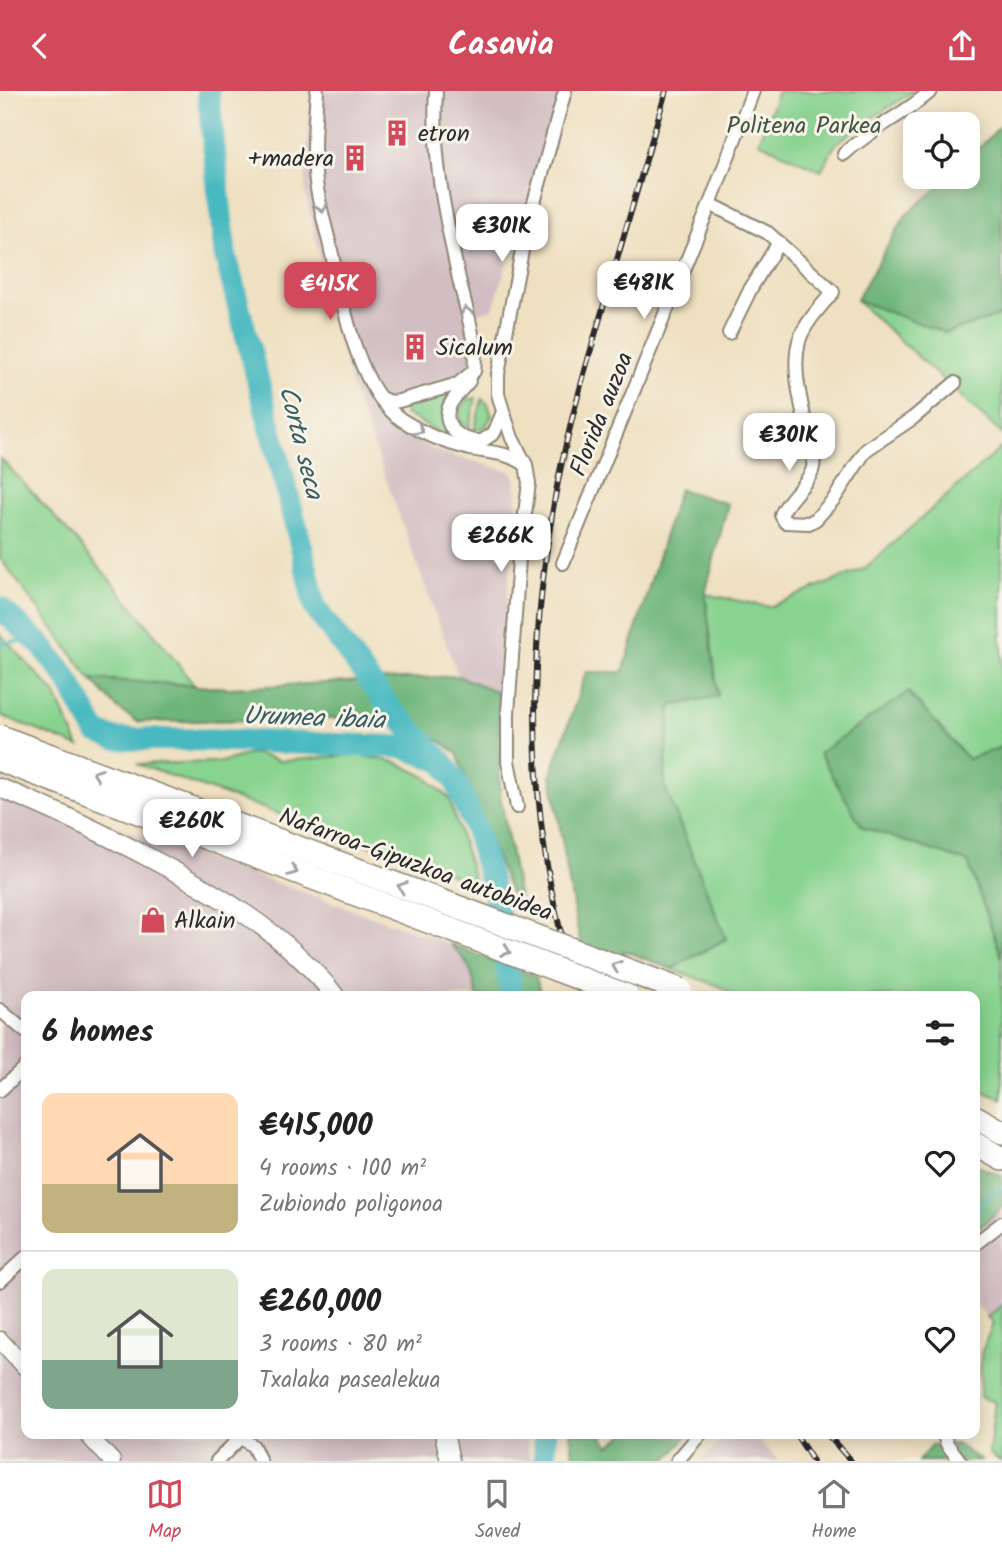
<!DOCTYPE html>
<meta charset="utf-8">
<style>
:root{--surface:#fff;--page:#f6f6f6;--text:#222;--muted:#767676;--line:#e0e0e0;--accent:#d1495b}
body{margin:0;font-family:Kalam,sans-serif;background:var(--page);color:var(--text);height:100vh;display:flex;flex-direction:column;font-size:26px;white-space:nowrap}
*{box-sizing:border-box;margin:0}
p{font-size:23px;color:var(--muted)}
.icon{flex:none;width:38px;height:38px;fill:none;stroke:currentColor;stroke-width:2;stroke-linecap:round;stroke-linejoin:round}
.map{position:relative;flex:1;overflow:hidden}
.side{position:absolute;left:21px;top:900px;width:959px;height:448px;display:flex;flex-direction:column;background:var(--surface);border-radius:14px;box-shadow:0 4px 18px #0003}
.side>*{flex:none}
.buttons{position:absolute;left:903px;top:21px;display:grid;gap:14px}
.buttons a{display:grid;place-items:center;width:77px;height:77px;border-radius:14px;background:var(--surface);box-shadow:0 4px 18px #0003;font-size:35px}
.price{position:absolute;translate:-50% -60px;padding:0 16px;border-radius:14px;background:#fff;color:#222;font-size:23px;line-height:46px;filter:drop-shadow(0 2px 4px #0008)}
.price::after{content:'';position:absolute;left:50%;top:42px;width:21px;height:16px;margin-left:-10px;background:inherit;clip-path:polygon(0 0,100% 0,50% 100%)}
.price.selected{background:var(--accent);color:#fff}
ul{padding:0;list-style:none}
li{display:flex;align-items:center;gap:21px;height:175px;padding:0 21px}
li+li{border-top:2px solid var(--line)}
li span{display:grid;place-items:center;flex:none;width:196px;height:140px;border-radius:14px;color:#555}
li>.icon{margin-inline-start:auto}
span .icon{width:84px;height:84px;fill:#fffc;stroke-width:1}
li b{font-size:30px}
h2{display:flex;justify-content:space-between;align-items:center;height:84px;padding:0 21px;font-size:30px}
header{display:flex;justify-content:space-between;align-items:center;height:91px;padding:0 21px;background:var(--accent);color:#fff;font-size:32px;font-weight:700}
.dock{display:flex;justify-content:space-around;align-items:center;height:98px;border-top:2px solid var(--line);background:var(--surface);font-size:19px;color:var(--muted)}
.dock a{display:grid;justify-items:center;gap:4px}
.dock .selected{color:var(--accent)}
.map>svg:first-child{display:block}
.industrial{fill:#d2bec2}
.green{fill:#89d390;stroke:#5a7f5e;stroke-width:2}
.forest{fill:#6eb57a;stroke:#4c7052;stroke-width:2}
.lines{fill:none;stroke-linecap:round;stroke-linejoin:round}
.stream{stroke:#4ab9c1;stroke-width:3.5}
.river{stroke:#4ab9c1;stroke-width:23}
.minor-casing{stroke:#8d8676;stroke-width:16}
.tertiary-casing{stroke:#8d8676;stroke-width:19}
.secondary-casing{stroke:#8d8676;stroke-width:21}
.motorway-casing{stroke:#8d8676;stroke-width:26}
.minor{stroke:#fff;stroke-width:12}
.tertiary{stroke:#fff;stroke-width:16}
.secondary{stroke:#fff;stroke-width:18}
.motorway{stroke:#fff;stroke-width:23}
.rail-casing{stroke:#2b2b2b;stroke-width:6}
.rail{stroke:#f7f3e8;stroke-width:3.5;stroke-dasharray:10;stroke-linecap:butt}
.motorway-bridge-casing{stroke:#8d8676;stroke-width:26;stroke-linecap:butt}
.motorway-bridge{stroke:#fff;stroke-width:23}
.oneway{stroke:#a0a0a0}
.labels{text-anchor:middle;stroke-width:6;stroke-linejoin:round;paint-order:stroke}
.park-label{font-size:24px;fill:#425544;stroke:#f7f3e8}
.poi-label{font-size:24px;fill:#2b2b2b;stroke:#f7f3e8;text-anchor:start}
.street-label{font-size:24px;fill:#2b2b2b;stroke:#f7f3e8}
.water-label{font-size:26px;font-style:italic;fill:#365d60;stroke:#f7f3e8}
</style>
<header><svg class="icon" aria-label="back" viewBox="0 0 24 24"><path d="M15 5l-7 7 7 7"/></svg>Casavia<svg class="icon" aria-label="share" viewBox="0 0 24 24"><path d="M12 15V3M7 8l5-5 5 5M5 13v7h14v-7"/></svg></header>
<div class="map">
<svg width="1002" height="1370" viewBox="0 0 1002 1370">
<rect width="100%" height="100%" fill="#f7f3e8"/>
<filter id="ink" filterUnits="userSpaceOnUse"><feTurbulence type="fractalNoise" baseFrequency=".0143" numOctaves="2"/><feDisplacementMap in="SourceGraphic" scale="14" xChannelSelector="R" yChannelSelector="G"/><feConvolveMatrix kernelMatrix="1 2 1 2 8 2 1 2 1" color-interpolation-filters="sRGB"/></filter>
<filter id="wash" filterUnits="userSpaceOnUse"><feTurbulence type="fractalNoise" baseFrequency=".00686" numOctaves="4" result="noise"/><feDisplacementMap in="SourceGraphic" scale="28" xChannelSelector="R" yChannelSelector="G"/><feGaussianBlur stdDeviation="1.57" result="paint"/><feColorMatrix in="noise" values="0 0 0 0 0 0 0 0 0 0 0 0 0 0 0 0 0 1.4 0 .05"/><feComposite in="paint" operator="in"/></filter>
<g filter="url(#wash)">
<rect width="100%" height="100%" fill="#efe0c1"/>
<!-- industrial -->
<g class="industrial">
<polygon points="311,0 560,0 493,218 472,224 483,261 463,282 400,302 386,330 408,346 443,362 512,381 515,387 517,404 498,601 458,585 352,296 335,236 305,99"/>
<polygon points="0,688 122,738 450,853 464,866 472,879 477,905 26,905 26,1342 525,1342 531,1370 0,1370"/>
<polygon points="1002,1116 1002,1214 987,1226 975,1212 975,1141"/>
<polygon points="724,1342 751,1342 780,1370 701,1370 720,1351"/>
</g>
<!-- green -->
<g class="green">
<polygon points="778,0 914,0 855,38 835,54 821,80 759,51"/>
<polygon points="856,209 946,242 1002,224 1002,343"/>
<path d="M448,301L450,302C440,321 440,331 453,349L405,323V315Z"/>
<polygon points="476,307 469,337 460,330 460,318 467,309"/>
<polygon points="482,308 488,313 492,325 485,336 474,339"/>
<polygon points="1002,356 1002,540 1000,548 1002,551 1002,656 968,668 862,736 968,771 1002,867 1002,1008 975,997 975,905 735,905 719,895 671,878 726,848 664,694 671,614 718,605 705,503 769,516 864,478"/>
<path d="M0,367C69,439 134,514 194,594L91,588L0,467Z"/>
<polygon points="0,543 55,602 79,656 0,624"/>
<polygon points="253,662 280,670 356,664 396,671 426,686 449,707 475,792 137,673 221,671"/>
<polygon points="1002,1214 1002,1370 1000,1370 989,1362 995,1311 980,1306 981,1263 993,1232 987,1226"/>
</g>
<!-- forest -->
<g class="forest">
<polygon points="1002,33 1002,224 946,242 856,209 906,124 950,86 968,86 968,69"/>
<polygon points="679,398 728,413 705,503 718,605 671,615 664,694 726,848 671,878 623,859 640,905 592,905 575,826 551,684 586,581 623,581"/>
<polygon points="458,585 498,601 500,703 519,808 510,802 457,663 441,650 376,627 138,631 117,617 91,588 229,597"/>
<polygon points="908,601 968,668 1002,656 1002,867 968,771 862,736 819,662"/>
<path d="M450,853L536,886L541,905H477C472,880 469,871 450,853Z"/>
<polygon points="975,1074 1002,1085 1002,1116 975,1141"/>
<polygon points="570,1342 600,1342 609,1355 626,1342 688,1342 675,1360 664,1370 574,1370"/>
<polygon points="956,1353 982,1370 918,1370 932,1354"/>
</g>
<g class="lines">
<!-- stream -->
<g class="stream">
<polyline points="0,553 20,550 40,553"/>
<polyline points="975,1119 1002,1096"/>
</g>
<!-- river -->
<g class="river">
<polyline points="208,0 225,163 303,462 315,517 389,616 437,665"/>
<polyline points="0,517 40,553 65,584 96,641 116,648 217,649 403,656 443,671 456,691 477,742 495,806 512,905"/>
<polyline points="545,1342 545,1370"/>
</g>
</g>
</g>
<g filter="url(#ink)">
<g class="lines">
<!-- minor casing -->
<g class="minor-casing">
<g id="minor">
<path d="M317,0C315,29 312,62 316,91C319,114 326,137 331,159C342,209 357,299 402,329C423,343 446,352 470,358C491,362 508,361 526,374"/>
<path d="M844,63C870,38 904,24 931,0"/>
<path d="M710,113L768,142L833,201C821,215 804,233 799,250C791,281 803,318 809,348C811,357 816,370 812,380C805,396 788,407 781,424L785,431L809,432L816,428L834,408L866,359L913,327L955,292"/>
<polyline points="729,242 751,197 779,151"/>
<path d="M469,290C463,298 453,306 449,316C441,337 463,351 482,350L494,342L503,321"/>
<path d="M380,307L391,311L399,310L458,293L474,280C478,253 465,215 459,188C445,123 432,68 436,0"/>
<polyline points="563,472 710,113 753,0"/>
<polyline points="517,716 508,670 508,622 519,468 529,392 526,374 512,347 503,320 498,303 498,283 525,144 565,0"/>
<polyline points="0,919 26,941"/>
<polyline points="0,999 26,975"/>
<polyline points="975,1153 1002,1132"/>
<polyline points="0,1190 26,1166"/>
<polyline points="943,1342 947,1353 960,1370"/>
<polyline points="240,1346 253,1355 260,1370"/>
<polyline points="217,1370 236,1351 240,1342"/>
<polyline points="677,1370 701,1342"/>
</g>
</g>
<!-- tertiary casing -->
<g class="tertiary-casing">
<g id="tertiary">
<polyline points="0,1249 26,1277"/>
<polyline points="86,1342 112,1370"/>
</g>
</g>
<!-- secondary casing -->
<g class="secondary-casing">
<g id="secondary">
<path d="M0,697C50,717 98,740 146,765C216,802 286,842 335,905"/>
<polyline points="444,1342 450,1370"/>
</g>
</g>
<!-- motorway casing -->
<g class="motorway-casing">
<g id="motorway">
<polyline points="975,1026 1002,1041"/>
<polyline points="975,1053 1002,1068"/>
</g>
</g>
<!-- minor -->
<use href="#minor" class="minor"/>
<!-- tertiary -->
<use href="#tertiary" class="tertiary"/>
<!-- secondary -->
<use href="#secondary" class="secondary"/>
<!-- motorway -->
<use href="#motorway" class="motorway"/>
<!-- rail casing -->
<g class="rail-casing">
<g id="rail">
<path d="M581,905C574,881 565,858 559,834C527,701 530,558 552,424C562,360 580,296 598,234C620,156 643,78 666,0"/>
<polyline points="795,1342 813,1370"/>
<polyline points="826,1342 851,1370"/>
</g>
</g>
<!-- rail -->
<use href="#rail" class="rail"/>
<!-- motorway-bridge casing -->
<g class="motorway-bridge-casing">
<g id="motorway-bridge">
<polyline points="0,646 680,899"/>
<polyline points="0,669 627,905"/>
</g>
</g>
<!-- motorway-bridge -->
<use href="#motorway-bridge" class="motorway-bridge"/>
</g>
<!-- one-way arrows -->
<defs><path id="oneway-chevron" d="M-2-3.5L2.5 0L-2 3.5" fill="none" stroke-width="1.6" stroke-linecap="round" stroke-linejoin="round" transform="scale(1.75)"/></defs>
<g class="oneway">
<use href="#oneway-chevron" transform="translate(322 117) rotate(78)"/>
<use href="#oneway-chevron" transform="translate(466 220) rotate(-102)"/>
<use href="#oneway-chevron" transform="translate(419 339) rotate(30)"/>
<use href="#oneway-chevron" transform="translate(97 683) rotate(-160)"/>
<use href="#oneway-chevron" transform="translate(293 780) rotate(21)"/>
<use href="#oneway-chevron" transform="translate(402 796) rotate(-160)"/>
<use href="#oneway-chevron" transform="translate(506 860) rotate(21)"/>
<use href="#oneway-chevron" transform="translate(616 875) rotate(-160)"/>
</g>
</g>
<!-- icons -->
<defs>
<g id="building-bare" transform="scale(2.1)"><path d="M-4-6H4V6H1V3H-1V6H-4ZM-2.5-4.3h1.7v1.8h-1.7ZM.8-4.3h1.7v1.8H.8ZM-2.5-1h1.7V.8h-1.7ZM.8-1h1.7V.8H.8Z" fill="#d1495b" stroke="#f7f3e8" stroke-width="2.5" paint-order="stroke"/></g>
<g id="shop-bare" transform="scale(2.1)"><path d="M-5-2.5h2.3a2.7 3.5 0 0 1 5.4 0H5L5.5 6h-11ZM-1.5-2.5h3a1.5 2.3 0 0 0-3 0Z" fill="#d1495b" stroke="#f7f3e8" stroke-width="2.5" paint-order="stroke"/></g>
</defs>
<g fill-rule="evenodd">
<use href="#building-bare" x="397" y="42"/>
<use href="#building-bare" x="355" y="67"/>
<use href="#building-bare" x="415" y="256"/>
<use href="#shop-bare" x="153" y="829"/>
</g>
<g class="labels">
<!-- park labels -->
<g class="park-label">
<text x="804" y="42">Politena Parkea</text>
</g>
<!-- poi labels -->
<g class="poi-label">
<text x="418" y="50">etron</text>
<text x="334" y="75" text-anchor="end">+madera</text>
<text x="436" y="264">Sicalum</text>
<text x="174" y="837">Alkain</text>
</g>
<!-- street labels -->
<g class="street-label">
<text transform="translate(601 323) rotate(-68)" y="8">Florida auzoa</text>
<text transform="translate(416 773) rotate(20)" y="8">Nafarroa-Gipuzkoa autobidea</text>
</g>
<!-- water labels -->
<g class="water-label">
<text transform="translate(302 351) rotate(76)" y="9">Corta seca</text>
<text transform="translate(314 626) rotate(2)" y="9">Urumea ibaia</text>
</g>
</g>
</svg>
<div class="buttons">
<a><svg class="icon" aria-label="locate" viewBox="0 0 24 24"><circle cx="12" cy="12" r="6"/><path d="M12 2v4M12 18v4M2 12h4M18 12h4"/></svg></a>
</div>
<b class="price" style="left:502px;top:173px">€301K</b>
<b class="price" style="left:644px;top:230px">€481K</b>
<b class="price selected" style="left:330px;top:231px">€415K</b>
<b class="price" style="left:789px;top:382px">€301K</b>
<b class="price" style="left:501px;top:483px">€266K</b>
<b class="price" style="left:192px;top:768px">€260K</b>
<section class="side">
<h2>6 homes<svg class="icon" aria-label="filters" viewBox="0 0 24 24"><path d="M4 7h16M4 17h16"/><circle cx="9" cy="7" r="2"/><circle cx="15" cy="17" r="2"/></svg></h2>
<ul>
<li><span style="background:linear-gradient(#ffd9b3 65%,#c2b280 0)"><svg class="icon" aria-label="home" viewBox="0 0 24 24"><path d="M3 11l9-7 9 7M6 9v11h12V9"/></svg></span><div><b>€415,000</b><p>4 rooms · 100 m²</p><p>Zubiondo poligonoa</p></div><svg class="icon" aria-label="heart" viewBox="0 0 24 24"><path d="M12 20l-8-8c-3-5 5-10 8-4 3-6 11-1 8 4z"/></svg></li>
<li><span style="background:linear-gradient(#dfe7d0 65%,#7fa58c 0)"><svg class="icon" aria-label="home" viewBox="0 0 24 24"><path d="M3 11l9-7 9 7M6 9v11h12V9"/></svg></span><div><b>€260,000</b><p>3 rooms · 80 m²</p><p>Txalaka pasealekua</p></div><svg class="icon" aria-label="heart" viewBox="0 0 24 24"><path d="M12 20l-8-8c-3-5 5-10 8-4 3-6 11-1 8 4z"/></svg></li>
</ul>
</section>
</div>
<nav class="dock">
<a class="selected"><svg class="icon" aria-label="map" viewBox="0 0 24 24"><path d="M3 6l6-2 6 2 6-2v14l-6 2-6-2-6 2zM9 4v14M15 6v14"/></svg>Map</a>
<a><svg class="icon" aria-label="saved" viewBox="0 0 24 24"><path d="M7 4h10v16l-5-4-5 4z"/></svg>Saved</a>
<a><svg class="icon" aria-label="home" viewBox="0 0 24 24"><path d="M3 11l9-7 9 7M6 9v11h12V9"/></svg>Home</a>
</nav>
